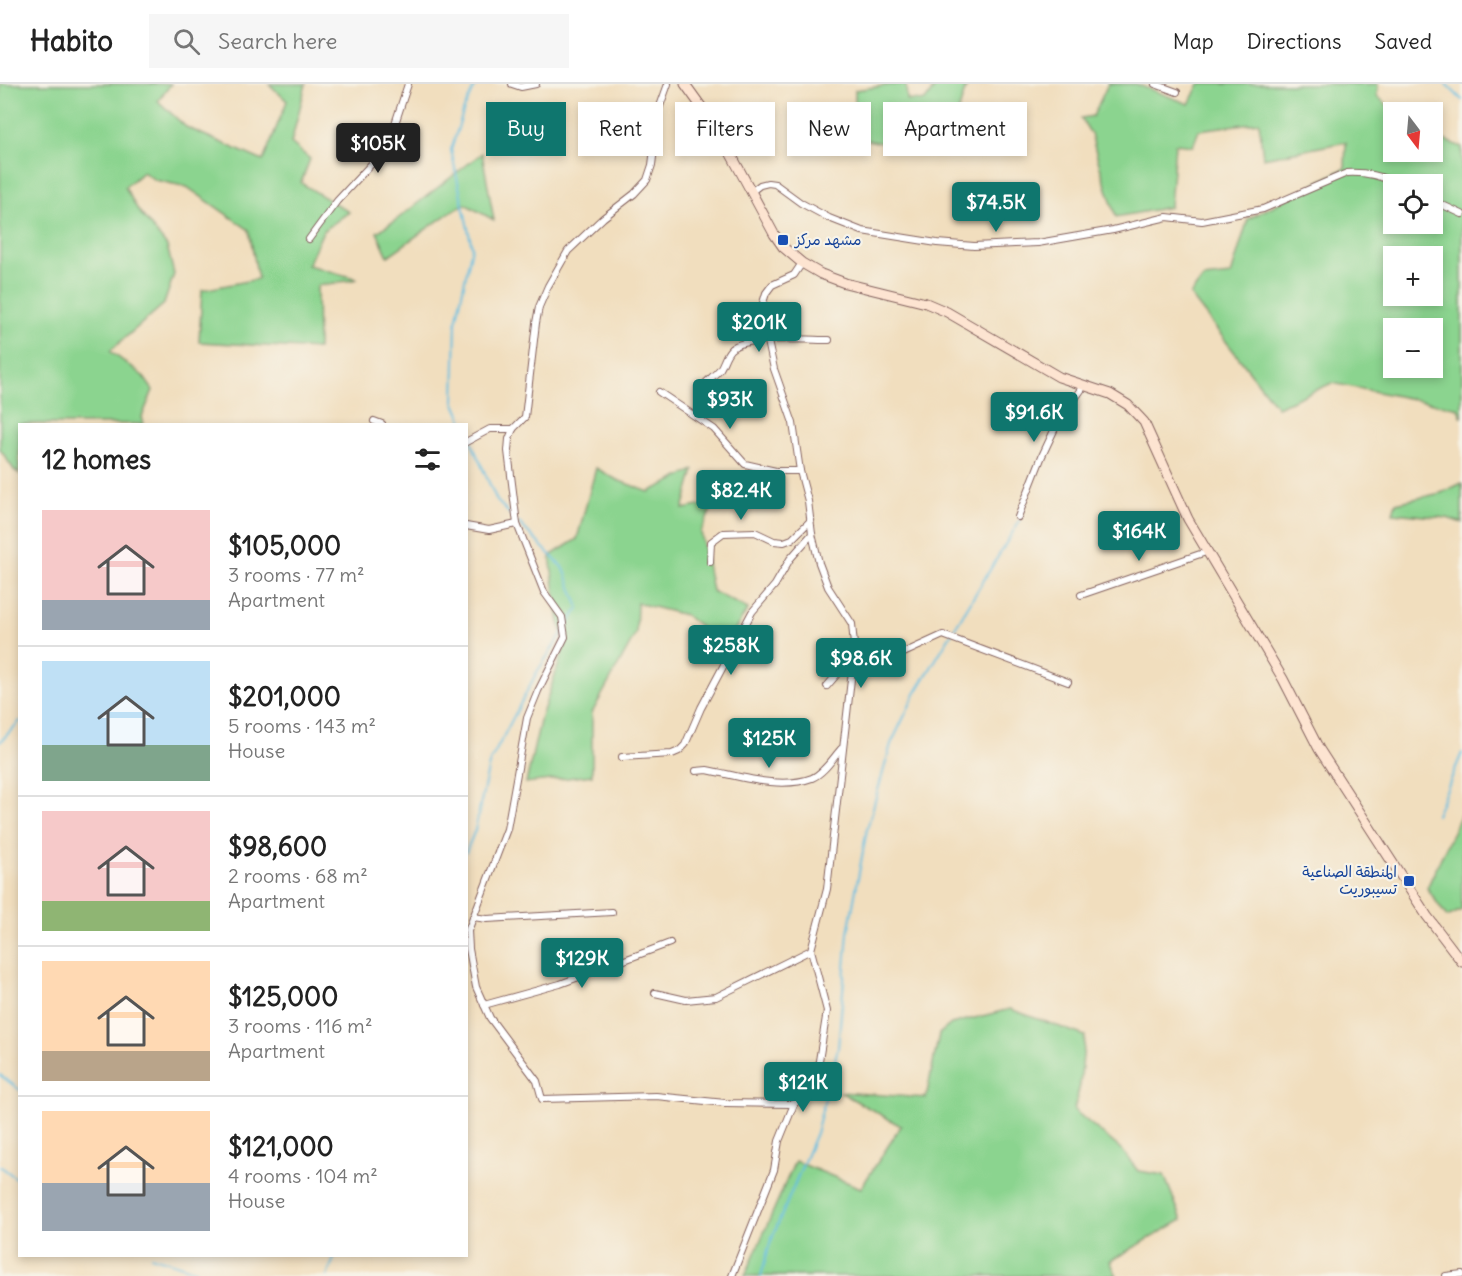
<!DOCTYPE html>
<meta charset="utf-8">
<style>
:root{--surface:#fff;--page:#f6f6f6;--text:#222;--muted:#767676;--line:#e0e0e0;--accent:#0f766e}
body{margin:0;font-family:Delius,"Playpen Sans Arabic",sans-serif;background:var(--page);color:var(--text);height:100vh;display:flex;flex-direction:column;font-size:22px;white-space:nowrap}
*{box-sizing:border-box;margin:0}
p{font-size:20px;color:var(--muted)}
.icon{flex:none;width:33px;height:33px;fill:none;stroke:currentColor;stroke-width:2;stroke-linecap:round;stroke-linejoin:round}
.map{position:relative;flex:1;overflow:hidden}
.sheet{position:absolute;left:18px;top:339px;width:450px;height:834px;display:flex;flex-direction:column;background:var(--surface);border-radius:0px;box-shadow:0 3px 9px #0003}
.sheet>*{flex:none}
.hud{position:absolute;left:486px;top:18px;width:570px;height:54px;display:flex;gap:12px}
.needle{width:39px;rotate:164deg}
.buttons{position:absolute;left:1383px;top:18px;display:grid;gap:12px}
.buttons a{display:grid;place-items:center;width:60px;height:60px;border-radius:0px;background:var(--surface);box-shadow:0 3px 9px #0003;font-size:30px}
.price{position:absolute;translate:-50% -51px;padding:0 14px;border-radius:6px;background:var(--accent);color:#fff;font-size:20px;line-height:39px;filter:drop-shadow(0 2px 3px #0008)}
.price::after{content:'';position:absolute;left:50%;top:36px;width:18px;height:14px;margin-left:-9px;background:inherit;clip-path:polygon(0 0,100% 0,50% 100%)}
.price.on{background:#222;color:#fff}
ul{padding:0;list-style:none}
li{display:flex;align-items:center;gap:18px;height:150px;padding:0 24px}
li+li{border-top:2px solid var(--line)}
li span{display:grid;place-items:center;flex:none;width:168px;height:120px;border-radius:0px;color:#555}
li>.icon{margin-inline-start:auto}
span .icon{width:72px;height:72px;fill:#fffc;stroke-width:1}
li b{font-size:26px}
h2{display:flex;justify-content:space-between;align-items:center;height:72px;padding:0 24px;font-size:26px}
.tag{padding:0 21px;border-radius:0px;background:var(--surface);box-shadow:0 3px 9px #0003;font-size:21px;line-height:54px}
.tag.on{background:var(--accent);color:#fff}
header{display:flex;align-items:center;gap:36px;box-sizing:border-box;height:84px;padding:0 30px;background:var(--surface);border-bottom:2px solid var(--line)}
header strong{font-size:28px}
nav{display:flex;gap:33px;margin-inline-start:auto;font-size:21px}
.search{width:420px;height:54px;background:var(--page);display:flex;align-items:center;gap:15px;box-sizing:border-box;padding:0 21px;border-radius:0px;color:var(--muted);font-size:22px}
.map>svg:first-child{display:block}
.green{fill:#8bd48f;stroke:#6a7a5d;stroke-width:1.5;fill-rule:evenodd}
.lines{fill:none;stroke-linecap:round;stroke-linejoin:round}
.stream{stroke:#63bee1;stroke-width:2}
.street-casing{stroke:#84625e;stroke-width:8}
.secondary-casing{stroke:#84625e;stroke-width:11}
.street{stroke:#fff;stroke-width:6}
.secondary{stroke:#fde4d1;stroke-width:9}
.transit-dot{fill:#1a4fb4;stroke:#f7f3e8;stroke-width:2}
.labels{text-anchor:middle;stroke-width:4.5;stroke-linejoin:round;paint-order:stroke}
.transit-label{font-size:15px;fill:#164399;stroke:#f7f3e8;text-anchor:start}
</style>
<header>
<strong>Habito</strong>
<div class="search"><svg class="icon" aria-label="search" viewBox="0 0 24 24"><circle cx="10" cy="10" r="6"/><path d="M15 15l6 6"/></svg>Search here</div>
<nav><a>Map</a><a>Directions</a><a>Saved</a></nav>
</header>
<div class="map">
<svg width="1462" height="1192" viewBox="0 0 1462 1192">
<rect width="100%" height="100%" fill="#f7f3e8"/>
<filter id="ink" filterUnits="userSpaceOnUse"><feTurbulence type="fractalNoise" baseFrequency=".0167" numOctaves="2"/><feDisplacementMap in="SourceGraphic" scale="12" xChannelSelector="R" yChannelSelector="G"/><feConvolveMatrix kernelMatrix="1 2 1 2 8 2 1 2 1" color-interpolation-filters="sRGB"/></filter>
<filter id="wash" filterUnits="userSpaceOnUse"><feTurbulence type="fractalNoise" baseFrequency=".008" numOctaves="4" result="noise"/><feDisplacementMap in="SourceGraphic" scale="24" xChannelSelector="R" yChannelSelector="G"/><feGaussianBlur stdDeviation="1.35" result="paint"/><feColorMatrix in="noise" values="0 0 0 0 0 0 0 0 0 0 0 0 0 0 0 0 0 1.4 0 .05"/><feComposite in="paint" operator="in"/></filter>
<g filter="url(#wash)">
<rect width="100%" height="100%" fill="#f1debe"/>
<!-- green -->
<g class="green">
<polygon points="0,0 171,0 158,17 186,43 263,77 287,17 269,0 306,0 291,59 310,75 301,99 349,128 323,147 308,181 358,195 317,202 318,265 199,258 202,206 258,195 249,146 187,103 155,96 143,88 125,103 138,126 167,162 174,190 164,220 110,267 143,292 153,306 142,333 144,340 20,340 19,390 14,386 0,365"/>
<polygon points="897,0 906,0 907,16 925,17 937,0 967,0 955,38 946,31 936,72 855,53 855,6"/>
<path d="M1108,0H1136L1189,20L1199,0H1378L1377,12L1395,28L1394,68H1432L1433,52L1462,63V334L1458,324L1332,299L1277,323L1190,211L1203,194L1231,191L1248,135L1345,84L1346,58L1263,74L1259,38L1199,46L1193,62L1175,60L1170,123L1116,133L1100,83L1091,50L1081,34L1093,32ZM1394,100H1432V140H1394ZM1394,172H1432V212H1394ZM1394,244H1432V284H1394Z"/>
<polygon points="482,69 494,136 465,120 452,127 388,172 377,148 396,136"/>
<polygon points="596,384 617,396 649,408 694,386 683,425 714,419 701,448 712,507 748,525 725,561 685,531 637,519 636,549 592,629 592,691 526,699 541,633 566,558 559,539 550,472 577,455"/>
<polygon points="1462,399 1462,439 1447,434 1393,429 1396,419 1441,409"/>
<polygon points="1462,728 1462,826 1447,833 1427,804"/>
<polygon points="1010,925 1085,952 1080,1001 1074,1026 1122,1066 1138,1087 1164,1091 1182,1136 1110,1177 1117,1192 745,1192 795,1077 861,1104 901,1042 840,1008 926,1014 939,950 951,940"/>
</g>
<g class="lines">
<!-- stream -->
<g class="stream">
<polyline points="1446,0 1462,16"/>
<polyline points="464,340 454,317 456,238 472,163 451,66 464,25 476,0"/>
<polyline points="466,346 497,417 515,435"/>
<polyline points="519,439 564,485 579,524 566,543"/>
<polyline points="0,658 20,637"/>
<polyline points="1436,731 1462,669"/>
<polyline points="466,768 475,746 489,680 537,588 563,548"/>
<polyline points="0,991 20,1006"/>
<polyline points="0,1082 20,1097"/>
<polyline points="151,1172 195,1186 198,1192"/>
<polyline points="327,1192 335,1172"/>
<polyline points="761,1192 770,1159 816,1049 838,964 848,849 867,745 891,660 915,610 1020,436"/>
</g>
</g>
</g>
<g filter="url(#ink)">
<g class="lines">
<!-- street casing -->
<g class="street-casing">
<g id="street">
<polyline points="512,0 521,3 536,0"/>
<polyline points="668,0 659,25 652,81 647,96 634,110 603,134 568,167 548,202 539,223 536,239 525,333 513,345 509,355 508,367 517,440 544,508 562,533 565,553 538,607 527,634 507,745 468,847 469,865 476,903 490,934 537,997 542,1015 656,1012 725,1019 794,1020"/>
<polyline points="1155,0 1177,8"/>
<path d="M751,108L760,101L768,99L775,100L801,119L829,134L862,147L937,159L974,162L1038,159L1113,146L1167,133L1202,137L1263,125L1347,89C1367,88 1381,92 1398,100"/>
<polyline points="1432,116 1462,130"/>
<polyline points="309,155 337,117 376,75 390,55 408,0"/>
<polyline points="659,308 714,345 745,380 776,387 800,387"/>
<path d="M726,321L712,307L703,302C708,296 715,291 720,285C724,279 725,271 731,265C746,251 808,256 829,256"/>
<polyline points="374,337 382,340"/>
<polyline points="466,358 490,345 513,345"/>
<polyline points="1018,433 1042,372 1057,340 1084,302"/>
<polyline points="466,442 489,446 517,440"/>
<polyline points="710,478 711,458 723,449 755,448 774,457 784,458 792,455 811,436"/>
<polyline points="1081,511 1206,468"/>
<polyline points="827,602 845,581 853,578 870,580 886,577 943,551 1068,598"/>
<polyline points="622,673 672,670 679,667 685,661 701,624 752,528 775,501 790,475 812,450"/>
<path d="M696,687L707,686C739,692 780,706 812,694C824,689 833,674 841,665"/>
<polyline points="473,833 487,835 612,828"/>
<polyline points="655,909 686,916 716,913 811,866 827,805 853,578 854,561 852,540 828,503 819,479 812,450 808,417 800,387 793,339 774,285 763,234 763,219 766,209 772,201 794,191 802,179"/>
<polyline points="484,921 560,900 670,859"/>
<polyline points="732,1192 774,1086 779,1057 794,1020 806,1009 817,989 827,927 811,866"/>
<polyline points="1446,1192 1462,1190"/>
</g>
</g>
<!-- secondary casing -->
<g class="secondary-casing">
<polyline id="secondary" points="685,0 718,46 774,150 783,163 802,179 821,190 845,199 926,219 947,228 1059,293 1110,310 1128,321 1144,338 1188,435 1283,595 1319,665 1427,832 1462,878"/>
</g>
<!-- street -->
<use href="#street" class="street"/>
<!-- secondary -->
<use href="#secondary" class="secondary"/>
</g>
</g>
<!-- markers -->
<g class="transit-dot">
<rect x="777" y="150" width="12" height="12" rx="3"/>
<rect x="1403" y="791" width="12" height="12" rx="3"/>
</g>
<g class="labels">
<!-- transit labels -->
<g class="transit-label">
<text x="795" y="161">مشهد مركز</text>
<text x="1397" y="793" text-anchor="end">المنطقة الصناعية<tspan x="1397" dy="17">تسيبوريت</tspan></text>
</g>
</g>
</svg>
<div class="buttons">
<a><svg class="needle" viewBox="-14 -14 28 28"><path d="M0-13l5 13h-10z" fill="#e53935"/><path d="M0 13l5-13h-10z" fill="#767676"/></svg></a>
<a><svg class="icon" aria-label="locate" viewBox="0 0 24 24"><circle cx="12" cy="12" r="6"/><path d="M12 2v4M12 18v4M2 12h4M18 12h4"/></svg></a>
<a>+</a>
<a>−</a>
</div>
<b class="price on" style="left:378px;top:90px">$105K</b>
<b class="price" style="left:996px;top:149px">$74.5K</b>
<b class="price" style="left:759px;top:269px">$201K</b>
<b class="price" style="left:730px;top:346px">$93K</b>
<b class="price" style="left:1034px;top:359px">$91.6K</b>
<b class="price" style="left:741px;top:437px">$82.4K</b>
<b class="price" style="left:1139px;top:478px">$164K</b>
<b class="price" style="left:731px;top:592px">$258K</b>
<b class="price" style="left:861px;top:605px">$98.6K</b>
<b class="price" style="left:769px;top:685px">$125K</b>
<b class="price" style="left:582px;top:905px">$129K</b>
<b class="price" style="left:803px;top:1029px">$121K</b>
<div class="hud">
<a class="tag on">Buy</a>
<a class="tag">Rent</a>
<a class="tag">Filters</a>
<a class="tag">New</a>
<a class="tag">Apartment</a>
</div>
<section class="sheet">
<h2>12 homes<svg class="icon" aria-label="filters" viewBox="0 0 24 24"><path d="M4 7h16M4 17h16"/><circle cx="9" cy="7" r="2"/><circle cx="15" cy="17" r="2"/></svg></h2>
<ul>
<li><span style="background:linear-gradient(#f6c9c9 75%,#9aa5b1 0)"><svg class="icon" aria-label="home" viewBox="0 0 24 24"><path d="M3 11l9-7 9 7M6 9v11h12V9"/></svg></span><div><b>$105,000</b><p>3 rooms · 77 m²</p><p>Apartment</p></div></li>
<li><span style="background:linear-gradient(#bfe0f5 70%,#7fa58c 0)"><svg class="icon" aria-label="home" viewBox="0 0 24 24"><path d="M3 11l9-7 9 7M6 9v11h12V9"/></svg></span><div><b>$201,000</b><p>5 rooms · 143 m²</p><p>House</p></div></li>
<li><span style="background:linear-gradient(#f6c9c9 75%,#8fb573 0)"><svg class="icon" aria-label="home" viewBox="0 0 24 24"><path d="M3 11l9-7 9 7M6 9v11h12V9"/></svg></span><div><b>$98,600</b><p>2 rooms · 68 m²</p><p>Apartment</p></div></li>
<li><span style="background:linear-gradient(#ffd9b3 75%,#b9a48a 0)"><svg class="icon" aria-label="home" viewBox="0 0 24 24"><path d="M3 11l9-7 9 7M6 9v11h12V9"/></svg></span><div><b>$125,000</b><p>3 rooms · 116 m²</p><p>Apartment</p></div></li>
<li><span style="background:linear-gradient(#ffd9b3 60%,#9aa5b1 0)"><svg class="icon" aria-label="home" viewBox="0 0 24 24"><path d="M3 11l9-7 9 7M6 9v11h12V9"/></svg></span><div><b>$121,000</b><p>4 rooms · 104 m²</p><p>House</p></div></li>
</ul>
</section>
</div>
